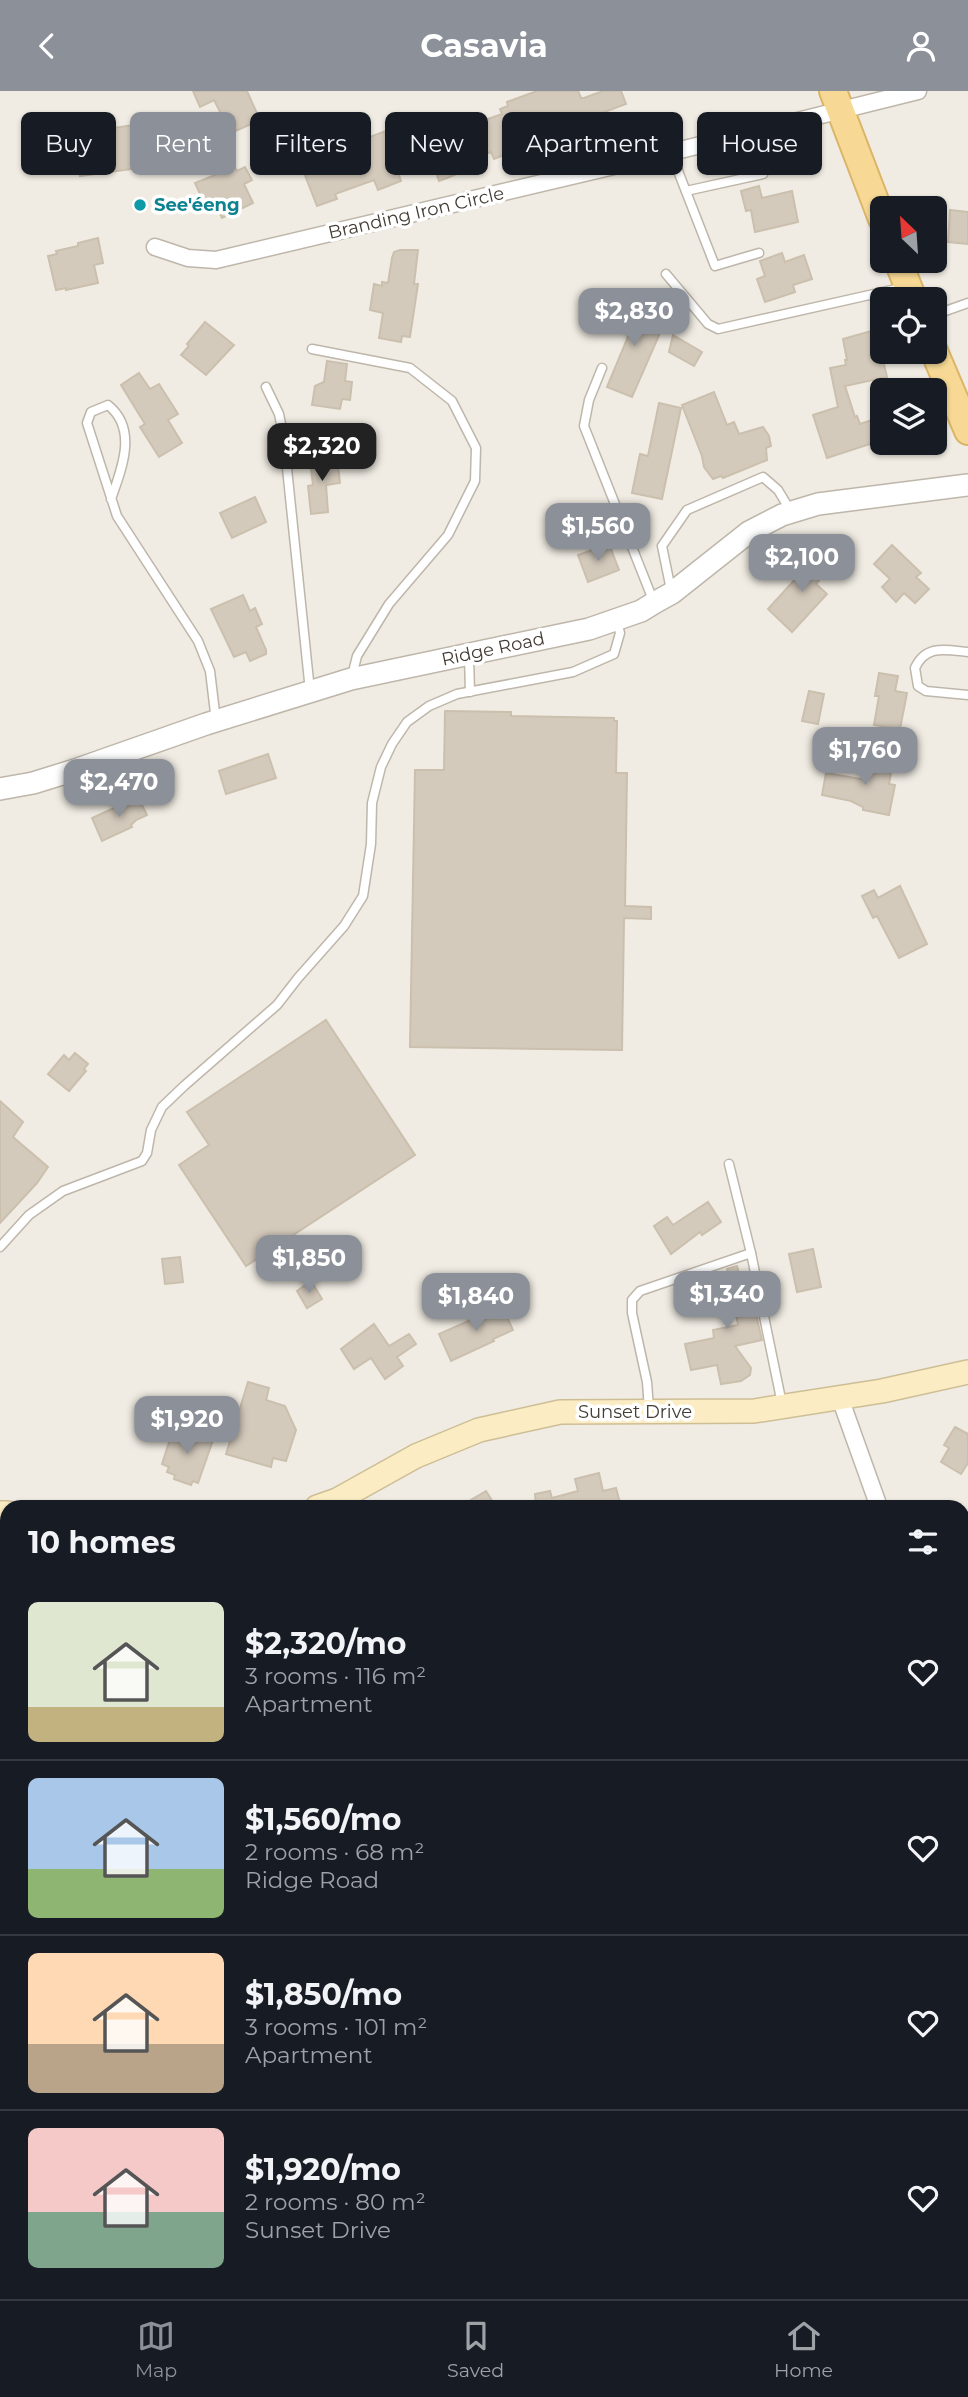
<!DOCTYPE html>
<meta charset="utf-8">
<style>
:root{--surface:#171b24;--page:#242831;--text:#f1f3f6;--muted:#9ea1a6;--line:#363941;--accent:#8c9099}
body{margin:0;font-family:Montserrat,sans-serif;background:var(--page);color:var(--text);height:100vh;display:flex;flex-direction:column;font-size:26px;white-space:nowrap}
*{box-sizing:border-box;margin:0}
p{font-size:23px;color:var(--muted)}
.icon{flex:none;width:38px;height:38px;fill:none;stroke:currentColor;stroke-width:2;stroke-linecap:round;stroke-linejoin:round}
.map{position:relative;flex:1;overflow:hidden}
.details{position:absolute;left:0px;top:1409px;width:970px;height:800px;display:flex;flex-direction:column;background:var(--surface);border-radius:21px 21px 0 0;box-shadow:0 2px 5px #0004}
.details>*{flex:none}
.hud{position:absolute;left:21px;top:21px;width:928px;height:63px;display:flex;gap:14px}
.needle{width:46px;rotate:335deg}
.buttons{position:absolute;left:870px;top:105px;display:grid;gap:14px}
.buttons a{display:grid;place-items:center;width:77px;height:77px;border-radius:10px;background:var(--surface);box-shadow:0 2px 5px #0004;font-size:35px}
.price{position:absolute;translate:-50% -60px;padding:0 16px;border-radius:14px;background:var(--accent);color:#fff;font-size:23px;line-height:46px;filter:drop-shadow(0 2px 4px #0008)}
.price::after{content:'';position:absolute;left:50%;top:42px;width:21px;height:16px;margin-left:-10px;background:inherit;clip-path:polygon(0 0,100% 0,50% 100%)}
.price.current{background:#222;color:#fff}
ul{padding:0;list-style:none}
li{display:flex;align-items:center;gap:21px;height:175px;padding:0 28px}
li+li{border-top:2px solid var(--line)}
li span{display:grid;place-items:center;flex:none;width:196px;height:140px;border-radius:10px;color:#555}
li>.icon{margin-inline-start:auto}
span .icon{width:84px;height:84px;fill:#fffc;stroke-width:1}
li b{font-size:30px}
h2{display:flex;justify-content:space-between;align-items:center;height:84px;padding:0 28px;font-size:30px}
.pill{padding:0 24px;border-radius:10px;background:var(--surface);box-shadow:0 2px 5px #0004;font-size:24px;line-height:63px}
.pill.current{background:var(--accent);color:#fff}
header{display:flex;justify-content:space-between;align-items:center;height:91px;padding:0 28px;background:var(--accent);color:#fff;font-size:32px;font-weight:700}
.dock{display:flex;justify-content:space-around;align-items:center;height:98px;border-top:2px solid var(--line);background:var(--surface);font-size:19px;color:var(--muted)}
.dock a{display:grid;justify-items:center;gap:4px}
.dock .current{color:var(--accent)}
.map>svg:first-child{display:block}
.education{fill:#e9e0ce}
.building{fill:#d4cabc;stroke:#cbbfad;stroke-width:2}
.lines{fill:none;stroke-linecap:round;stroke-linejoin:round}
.service-casing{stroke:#beb6aa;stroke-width:11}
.minor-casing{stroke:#beb6aa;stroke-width:19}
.tertiary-casing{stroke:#beb6aa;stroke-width:24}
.secondary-casing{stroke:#cebe96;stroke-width:26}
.primary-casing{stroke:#dbb567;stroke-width:30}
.service{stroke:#fff;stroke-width:8}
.minor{stroke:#fff;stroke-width:16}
.tertiary{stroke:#fff;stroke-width:21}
.secondary{stroke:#fbecc3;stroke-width:23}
.primary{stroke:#f7d995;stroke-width:26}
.culture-dot{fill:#0f9aa8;stroke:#fff;stroke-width:2.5}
.labels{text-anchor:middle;stroke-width:7;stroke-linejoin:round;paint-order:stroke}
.culture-label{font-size:18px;font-weight:bold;fill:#0d838f;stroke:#fff;text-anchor:start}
.street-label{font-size:18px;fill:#423c34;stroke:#fff}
</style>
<header><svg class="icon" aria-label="back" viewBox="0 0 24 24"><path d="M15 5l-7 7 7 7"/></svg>Casavia<svg class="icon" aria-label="person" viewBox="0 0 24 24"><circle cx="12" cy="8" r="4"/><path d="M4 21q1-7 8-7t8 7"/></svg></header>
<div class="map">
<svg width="968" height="2208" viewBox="0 0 968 2208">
<rect width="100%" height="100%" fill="#f0ece3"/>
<!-- education -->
<polygon class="education" points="0,2099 7,2099 7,2202 962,2202 963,2170 968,2170 968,2208 0,2208"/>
<!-- building -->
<g class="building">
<polygon points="193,0 247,0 260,29 231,42 214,9 200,16"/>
<polygon points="537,0 578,0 581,7 584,7 603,0 621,0 626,13 575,32 567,33 564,25 530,36 535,49 511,58 512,61 494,68 491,61 459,72 462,81 447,87 439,90 432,70 398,82 401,90 378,99 374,89 335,103 337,108 317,115 301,74 331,62 330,58 342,53 346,55 399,35 407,57 502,23 500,18 508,15 507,11"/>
<polygon points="134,34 139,77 80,85 76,55 84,54 84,52 114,48 113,37"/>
<polygon points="235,76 237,80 245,76 252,89 244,93 253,112 222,127 214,110 205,114 195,92"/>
<polygon points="759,95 762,107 792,100 798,131 755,141 751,119 746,120 741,100"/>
<polygon points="950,119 968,121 968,153 948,151"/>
<polygon points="98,147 103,172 94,174 98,192 66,199 66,197 56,199 48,165 57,163 56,160 78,155 78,152"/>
<polygon points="400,159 418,159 414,193 418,193 410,246 402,245 401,251 379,247 383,222 370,219 374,193 382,195 382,191 388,192 392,167 394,161"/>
<polygon points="782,162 785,171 804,164 812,188 793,194 795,201 765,211 757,188 765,185 760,170"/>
<polygon points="622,210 664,233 632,306 607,296 630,241 611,230"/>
<polygon points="205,231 234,254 206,284 181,264 189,255 187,253"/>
<polygon points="882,237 882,265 887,286 845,295 855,326 857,325 860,333 875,328 882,349 827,367 813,324 838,316 830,277 846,274 845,269 847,269 843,248"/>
<polygon points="673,244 702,261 694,275 669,261"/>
<polygon points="327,270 347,273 345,290 352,291 350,309 342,308 340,318 312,314 315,295 324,291"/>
<polygon points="139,282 150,298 159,293 178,323 168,329 182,352 159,366 140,336 145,333 121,294"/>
<polygon points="714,301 727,334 734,331 739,343 763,336 769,345 771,355 766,357 767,369 723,387 721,385 713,388 704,376 702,365 682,314"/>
<polygon points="659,312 681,317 662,408 632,402 640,363 648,365"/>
<polygon points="335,366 335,375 338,374 340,392 326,394 328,421 311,423 308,395 313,394 310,369"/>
<polygon points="255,406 266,431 232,447 220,422"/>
<polygon points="609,453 619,479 588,491 578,464"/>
<polygon points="892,454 921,482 916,486 929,498 915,512 904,502 896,511 882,496 890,488 874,473"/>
<polygon points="820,461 833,472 816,493 827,503 792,541 768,518"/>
<polygon points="243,504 250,520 255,517 262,533 256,536 266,559 266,563 250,570 246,561 234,566 211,518"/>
<polygon points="879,582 898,585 895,600 907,602 900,638 874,634 879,605 875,605"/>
<polygon points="809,600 824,603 818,633 802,630"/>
<polygon points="445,620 511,621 511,625 614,627 614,630 617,630 616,682 627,682 625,815 651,816 651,828 624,827 622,959 410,956 415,679 444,679"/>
<polygon points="268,663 276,687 226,703 219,680"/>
<polygon points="870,666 893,670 889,693 895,694 889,724 863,719 863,716 851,710 822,704 826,682 866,689"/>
<polygon points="138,706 147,724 136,729 131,734 132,736 102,750 92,727"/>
<polygon points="900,795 927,853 899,867 877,825 873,827 862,805 874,799 878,807"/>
<polygon points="326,929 415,1064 246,1175 179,1074 209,1054 187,1021"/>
<polygon points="75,962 88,973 84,978 86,980 69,1000 48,983 64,964 69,969"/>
<polygon points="0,1010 23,1031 13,1046 48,1076 37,1092 0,1132"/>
<polygon points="708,1111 721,1131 702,1144 700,1141 671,1163 654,1135 667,1126 673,1134"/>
<polygon points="813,1158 821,1196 797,1201 789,1163"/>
<polygon points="180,1166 183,1191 165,1193 162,1168"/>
<polygon points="737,1175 746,1208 752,1207 762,1249 735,1255 751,1277 750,1284 741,1290 721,1293 717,1274 691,1279 685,1253 714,1247 713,1239 738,1234 732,1202 700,1209 696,1193 711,1190 710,1186 728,1182 727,1178"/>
<polygon points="311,1190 322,1208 307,1217 297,1200"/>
<polygon points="502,1215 513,1239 493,1248 494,1250 451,1270 439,1243"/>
<polygon points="374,1233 389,1255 409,1243 416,1253 397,1266 403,1275 385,1288 371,1267 354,1278 341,1258"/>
<polygon points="248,1291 269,1297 266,1309 285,1315 296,1339 286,1370 273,1367 271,1376 226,1363"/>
<polygon points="955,1336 968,1343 968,1372 961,1383 941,1371 949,1357 944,1354"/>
<polygon points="182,1338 213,1349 198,1392 193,1390 191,1394 174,1388 175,1384 167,1381 169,1376 162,1373 172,1342 179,1344"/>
<polygon points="599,1382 603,1400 616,1397 621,1416 536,1416 535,1403 550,1400 552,1407 578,1400 575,1388"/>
<polygon points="486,1400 496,1416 459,1416"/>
</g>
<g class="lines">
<!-- service casing -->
<g class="service-casing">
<g id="service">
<polyline points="671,62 715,175 759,162"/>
<polyline points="686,100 763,83"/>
<polyline points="666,183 708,233 718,238 905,196"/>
<polyline points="934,224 968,212"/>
<polyline points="312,258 410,277 452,310 476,357 475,390 448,444 389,513 357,565 352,585"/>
<polyline points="602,277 589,309 584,335 653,509"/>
<polyline points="266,296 279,323 284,348 310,600"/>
<path d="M111,408C122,377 138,338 108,314L91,321L87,332L117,425L198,550L210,580L216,630"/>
<polyline points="671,499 662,455 687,419 763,386 778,399 790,419"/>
<path d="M968,561C946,559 926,553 915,577L918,595L926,600L968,604"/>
<polyline points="469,566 470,601"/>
<polyline points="729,1073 751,1162 782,1313"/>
<polyline points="0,1156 29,1124 63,1100 142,1070 147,1062 151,1039 162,1016 184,995 277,914 298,887 344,835 363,805 371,753 372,712 381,676 392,653 407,631 429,615 457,603 573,581 614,563 620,542 617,531"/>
<polyline points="649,1318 647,1291 632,1222 632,1209 640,1200 751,1162"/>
</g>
</g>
<!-- minor casing -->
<g class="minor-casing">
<g id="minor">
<polyline points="155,156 188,167 216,169 648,67 918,0"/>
<polyline points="840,1307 879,1416"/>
<polyline points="962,1571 968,1562"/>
<polyline points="962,1620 968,1623"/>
</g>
</g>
<!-- tertiary casing -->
<g class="tertiary-casing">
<polyline id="tertiary" points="0,698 33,692 75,679 206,633 351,588 589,538 641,520 654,512 672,502 749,441 782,424 818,413 968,394"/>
</g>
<!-- secondary casing -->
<g class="secondary-casing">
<g id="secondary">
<polyline points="317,1416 337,1409 416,1365 479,1339 560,1321 754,1320 882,1300 968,1281"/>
<polyline points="0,1422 7,1422"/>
</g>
</g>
<!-- primary casing -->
<g class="primary-casing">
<g id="primary">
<polyline points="833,0 882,128"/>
<polyline points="898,170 913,208"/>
<polyline points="934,260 968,340"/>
</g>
</g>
<!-- service -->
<use href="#service" class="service"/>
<!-- minor -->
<use href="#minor" class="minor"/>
<!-- tertiary -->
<use href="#tertiary" class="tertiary"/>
<!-- secondary -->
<use href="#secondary" class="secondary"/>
<!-- primary -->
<use href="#primary" class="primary"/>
</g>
<!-- markers -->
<circle class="culture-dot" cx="140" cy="114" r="7"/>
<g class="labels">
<!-- culture labels -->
<g class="culture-label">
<text x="154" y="120">See'éeng</text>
</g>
<!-- street labels -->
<g class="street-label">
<text transform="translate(416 122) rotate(-13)" y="6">Branding Iron Circle</text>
<text transform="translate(493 558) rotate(-12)" y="6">Ridge Road</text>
<text x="635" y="1327">Sunset Drive</text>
</g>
</g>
</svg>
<div class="buttons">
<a><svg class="needle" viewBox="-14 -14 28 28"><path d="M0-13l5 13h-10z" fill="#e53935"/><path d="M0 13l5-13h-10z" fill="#9ea1a6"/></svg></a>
<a><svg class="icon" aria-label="locate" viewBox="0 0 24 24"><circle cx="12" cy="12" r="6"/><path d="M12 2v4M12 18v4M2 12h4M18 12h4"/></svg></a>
<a><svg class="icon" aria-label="layers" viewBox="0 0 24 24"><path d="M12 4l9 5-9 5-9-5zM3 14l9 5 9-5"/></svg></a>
</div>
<b class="price" style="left:634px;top:257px">$2,830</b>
<b class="price current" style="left:322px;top:392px">$2,320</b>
<b class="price" style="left:598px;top:472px">$1,560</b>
<b class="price" style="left:802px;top:503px">$2,100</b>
<b class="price" style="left:865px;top:696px">$1,760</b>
<b class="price" style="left:119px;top:728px">$2,470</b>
<b class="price" style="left:309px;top:1204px">$1,850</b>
<b class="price" style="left:727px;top:1240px">$1,340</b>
<b class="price" style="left:476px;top:1242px">$1,840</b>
<b class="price" style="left:187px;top:1365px">$1,920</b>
<div class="hud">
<a class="pill">Buy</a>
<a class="pill current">Rent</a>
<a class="pill">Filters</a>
<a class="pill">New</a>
<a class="pill">Apartment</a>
<a class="pill">House</a>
</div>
<section class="details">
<h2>10 homes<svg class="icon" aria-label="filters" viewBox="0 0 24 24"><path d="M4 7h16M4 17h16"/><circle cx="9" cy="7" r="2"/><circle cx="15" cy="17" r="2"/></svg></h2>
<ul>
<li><span style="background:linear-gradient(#dfe7d0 75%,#c2b280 0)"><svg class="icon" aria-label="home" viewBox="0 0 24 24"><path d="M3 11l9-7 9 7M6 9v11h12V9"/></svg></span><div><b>$2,320/mo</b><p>3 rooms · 116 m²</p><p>Apartment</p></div><svg class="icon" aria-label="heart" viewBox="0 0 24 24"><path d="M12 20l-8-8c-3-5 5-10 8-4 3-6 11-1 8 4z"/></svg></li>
<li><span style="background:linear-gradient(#a9c7e8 65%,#8fb573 0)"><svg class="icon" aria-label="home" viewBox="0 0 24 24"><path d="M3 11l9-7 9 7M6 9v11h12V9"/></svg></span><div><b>$1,560/mo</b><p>2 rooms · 68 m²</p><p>Ridge Road</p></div><svg class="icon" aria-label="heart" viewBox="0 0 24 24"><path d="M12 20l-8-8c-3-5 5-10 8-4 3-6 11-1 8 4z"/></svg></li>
<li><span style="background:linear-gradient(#ffd9b3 65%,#b9a48a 0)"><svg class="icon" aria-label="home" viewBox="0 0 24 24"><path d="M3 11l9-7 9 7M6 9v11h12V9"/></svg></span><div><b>$1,850/mo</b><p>3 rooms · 101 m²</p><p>Apartment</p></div><svg class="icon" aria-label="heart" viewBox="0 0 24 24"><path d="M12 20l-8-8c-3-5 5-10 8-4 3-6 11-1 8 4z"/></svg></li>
<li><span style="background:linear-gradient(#f6c9c9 60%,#7fa58c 0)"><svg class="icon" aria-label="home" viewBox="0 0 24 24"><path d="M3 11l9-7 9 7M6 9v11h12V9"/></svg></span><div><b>$1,920/mo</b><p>2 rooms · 80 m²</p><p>Sunset Drive</p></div><svg class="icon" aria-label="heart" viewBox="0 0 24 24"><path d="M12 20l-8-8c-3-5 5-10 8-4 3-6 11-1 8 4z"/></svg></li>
</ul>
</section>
</div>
<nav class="dock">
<a class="current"><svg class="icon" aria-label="map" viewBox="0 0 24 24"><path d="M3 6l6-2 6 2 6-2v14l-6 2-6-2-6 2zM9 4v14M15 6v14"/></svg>Map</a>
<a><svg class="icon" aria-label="saved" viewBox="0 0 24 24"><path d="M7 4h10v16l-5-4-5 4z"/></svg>Saved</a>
<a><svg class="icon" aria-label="home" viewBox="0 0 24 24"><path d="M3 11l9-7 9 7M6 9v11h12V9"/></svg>Home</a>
</nav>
